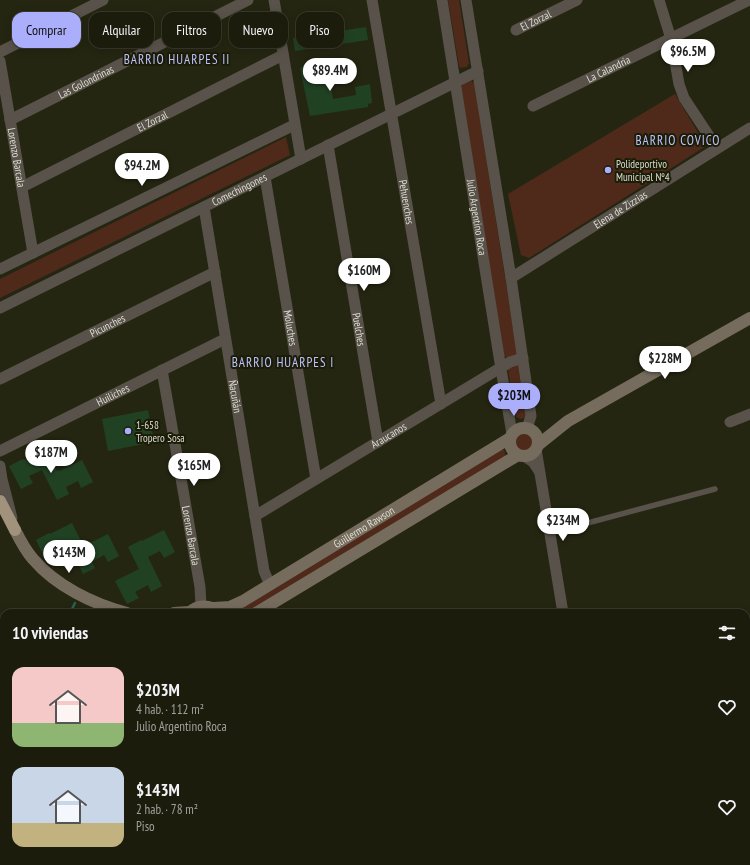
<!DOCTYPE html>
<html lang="es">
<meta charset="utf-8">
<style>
:root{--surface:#1c1c0d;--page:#252516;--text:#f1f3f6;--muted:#a0a19d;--line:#3a3a2e;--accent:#abaffb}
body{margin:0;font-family:"PT Sans Narrow",sans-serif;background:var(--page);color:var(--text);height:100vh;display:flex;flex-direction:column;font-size:15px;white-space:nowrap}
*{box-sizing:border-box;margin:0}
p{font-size:13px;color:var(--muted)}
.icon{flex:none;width:22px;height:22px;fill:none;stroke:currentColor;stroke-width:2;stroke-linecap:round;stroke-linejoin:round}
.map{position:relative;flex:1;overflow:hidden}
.drawer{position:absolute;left:0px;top:609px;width:750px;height:256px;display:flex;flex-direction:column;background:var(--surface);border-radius:12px 12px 0 0;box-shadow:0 2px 10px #0003,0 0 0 1px var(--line)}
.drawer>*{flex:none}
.guide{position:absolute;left:12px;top:12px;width:400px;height:36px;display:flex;gap:8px}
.price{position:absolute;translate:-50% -34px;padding:0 9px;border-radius:14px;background:#fff;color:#222;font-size:13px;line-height:26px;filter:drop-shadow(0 1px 2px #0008)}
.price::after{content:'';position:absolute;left:50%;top:24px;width:12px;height:9px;margin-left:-6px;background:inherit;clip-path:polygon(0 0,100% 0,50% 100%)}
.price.active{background:var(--accent);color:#111}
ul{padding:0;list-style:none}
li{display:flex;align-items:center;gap:12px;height:100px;padding:0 12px}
li span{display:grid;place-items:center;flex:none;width:112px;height:80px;border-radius:12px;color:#555}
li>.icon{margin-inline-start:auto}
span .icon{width:48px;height:48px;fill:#fffc;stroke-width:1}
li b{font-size:17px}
h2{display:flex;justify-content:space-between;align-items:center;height:48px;padding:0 12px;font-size:17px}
.tag{padding:0 14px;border-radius:12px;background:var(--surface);box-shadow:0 2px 10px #0003,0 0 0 1px var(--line);font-size:14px;line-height:36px}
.tag.active{background:var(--accent);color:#111}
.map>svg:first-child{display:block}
.green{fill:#4f2a1a}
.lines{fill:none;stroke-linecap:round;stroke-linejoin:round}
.stream{stroke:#276358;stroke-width:2.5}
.building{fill:#214123}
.service{stroke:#58524a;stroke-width:5.5}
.minor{stroke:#58524a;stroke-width:11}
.tertiary{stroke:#58524a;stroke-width:12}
.secondary{stroke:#766c5e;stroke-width:12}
.motorway{stroke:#a1927c;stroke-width:12}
.poi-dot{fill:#abaffb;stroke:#1b1c07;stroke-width:1.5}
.labels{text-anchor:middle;stroke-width:4;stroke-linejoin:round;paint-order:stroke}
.street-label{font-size:11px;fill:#ddded1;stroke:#1b1c07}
.poi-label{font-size:11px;fill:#ddded1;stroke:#1b1c07;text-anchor:start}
.quarter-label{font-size:13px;letter-spacing:1px;fill:#bec3fc;stroke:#1b1c07}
</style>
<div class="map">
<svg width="750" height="865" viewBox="0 0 750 865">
<rect width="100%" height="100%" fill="#252611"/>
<!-- green -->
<g class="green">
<polygon points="448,0 459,0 469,63 467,67 461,68 459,66"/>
<polygon points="471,81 474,83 517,353 517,355 507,358 504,356 461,87 464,84"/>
<polygon points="675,94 706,146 529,258 521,255 508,194"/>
<polygon points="286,137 290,155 0,298 0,279"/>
<polygon points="517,365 518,366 526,417 521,419 516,417 508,370 510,367"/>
<circle cx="524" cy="442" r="10"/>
<polygon points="501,450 504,450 506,457 249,613 237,613 234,610"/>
</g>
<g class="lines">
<!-- stream -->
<g class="stream">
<polyline points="70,613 75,603"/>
<polyline points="0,831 4,828"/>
</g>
</g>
<!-- building -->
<g class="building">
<polygon points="366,27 368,40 295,51 293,38"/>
<polygon points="327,61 333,99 356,95 355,87 370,84 372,103 368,104 368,107 310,116 300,68 303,67 303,65"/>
<polygon points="148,410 154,442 108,451 102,419"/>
<polygon points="45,449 57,471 59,470 60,471 82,460 93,482 81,488 78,481 66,487 69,494 57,500 42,470 29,476 33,483 21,489 9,466 23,459 24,460"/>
<polygon points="72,523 83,545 85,544 86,545 108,534 119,556 108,562 104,555 92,562 95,568 83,574 68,544 56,550 59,557 47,563 36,540 49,533 50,534"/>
<polygon points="164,530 175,552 164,558 160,551 148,557 162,586 151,592 148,585 135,592 139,598 127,604 115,581 139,569 128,547 141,540 142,541"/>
</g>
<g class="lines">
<!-- service -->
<polyline class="service" points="550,533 715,489"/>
<!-- minor -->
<g class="minor">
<polyline points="274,0 301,159"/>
<path id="s1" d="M372,0L441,404"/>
<path id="s2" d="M442,0L501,369L512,434"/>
<polyline points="466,0 511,278 531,416 527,428"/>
<polyline points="659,0 671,39 679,84 684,98 717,148"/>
<path id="s3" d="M516,30L577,0"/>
<polyline points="0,52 103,0"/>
<path id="s4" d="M0,61L33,253"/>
<path id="s5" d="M533,106L749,0"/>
<path id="s6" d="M10,120L248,0"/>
<path id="s7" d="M328,145L378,442"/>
<path id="s8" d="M265,177L316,479"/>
<path id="s9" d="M22,187L283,55"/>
<path id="s10" d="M204,207L264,571L270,585"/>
<polyline points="0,269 294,125"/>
<path id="s11" d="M511,278L750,128"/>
<path id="s12" d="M0,308L478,71"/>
<path id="s13" d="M162,370L200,587L201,606"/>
<path id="s14" d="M0,379L215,272"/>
<polyline points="730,422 750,414"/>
<polyline points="536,449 563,613"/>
<path id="s15" d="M0,451L225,339"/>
<polyline points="524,456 533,462 539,471"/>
<polyline points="0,466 2,479 12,518"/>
<path id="s16" d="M255,516L510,362L523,358"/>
<polyline points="746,741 750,742"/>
<polyline points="746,843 750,841"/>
<polyline points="189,861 189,865"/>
<polyline points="602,861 603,865"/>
<polyline points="576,865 584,861"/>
<polyline points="698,865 707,861"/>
</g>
<!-- tertiary -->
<polyline class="tertiary" points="269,861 270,865"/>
<!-- secondary -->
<g class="secondary">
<circle cx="524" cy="442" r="14"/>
<polyline points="538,445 568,421 750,318"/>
<path d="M15,530C20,540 25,550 33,559C56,586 93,604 127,613"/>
<path id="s17" d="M214,608L230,607L243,601L510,438"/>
<polyline points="174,613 190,612"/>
<path d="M189,613C198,604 210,605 220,612"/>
<polyline points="256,613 518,455"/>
<polyline points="0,770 4,768"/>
<polyline points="83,865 84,861"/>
</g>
<!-- motorway -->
<g class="motorway">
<polyline points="0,501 15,530"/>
<polyline points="0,720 4,745"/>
<polyline points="23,861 23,865"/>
</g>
</g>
<!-- markers -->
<g class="poi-dot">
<circle cx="608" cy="170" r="4"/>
<circle cx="128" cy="431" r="4"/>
</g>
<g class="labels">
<!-- street labels -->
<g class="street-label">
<text dy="4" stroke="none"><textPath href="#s3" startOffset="22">El Zorzal</textPath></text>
<text dy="4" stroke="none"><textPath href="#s5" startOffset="84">La Calandria</textPath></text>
<text dy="4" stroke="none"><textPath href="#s6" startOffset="85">Las Golondrinas</textPath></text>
<text dy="4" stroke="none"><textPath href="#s9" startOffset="146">El Zorzal</textPath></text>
<text dy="4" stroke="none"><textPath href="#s4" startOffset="98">Lorenzo Barcala</textPath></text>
<text dy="4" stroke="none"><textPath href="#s12" startOffset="267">Comechingones</textPath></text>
<text dy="4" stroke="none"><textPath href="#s1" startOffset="205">Pehuenches</textPath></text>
<text dy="4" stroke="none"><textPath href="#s11" startOffset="129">Elena de Zizzias</textPath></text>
<text dy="4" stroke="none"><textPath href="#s2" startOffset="220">Julio Argentino Roca</textPath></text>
<text dy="4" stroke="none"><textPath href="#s14" startOffset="120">Picunches</textPath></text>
<text dy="4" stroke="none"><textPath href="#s8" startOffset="153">Moluches</textPath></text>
<text dy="4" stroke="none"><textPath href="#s7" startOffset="187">Puelches</textPath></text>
<text dy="4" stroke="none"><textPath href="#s15" startOffset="126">Huiliches</textPath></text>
<text dy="4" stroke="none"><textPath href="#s10" startOffset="192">Ñacuñán</textPath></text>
<text dy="4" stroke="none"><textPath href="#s16" startOffset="156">Araucanos</textPath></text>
<text dy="4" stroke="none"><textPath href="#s17" startOffset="172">Guillermo Rawson</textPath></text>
<text dy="4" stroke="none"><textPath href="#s13" startOffset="168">Lorenzo Barcala</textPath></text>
</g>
<!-- poi labels -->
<g class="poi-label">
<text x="616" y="168">Polideportivo<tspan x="616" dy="13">Municipal Nº4</tspan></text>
<text x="136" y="429">1-658<tspan x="136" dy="13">Tropero Sosa</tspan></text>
</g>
<!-- quarter labels -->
<g class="quarter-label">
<text x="177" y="64">BARRIO HUARPES II</text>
<text x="678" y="145">BARRIO COVICO</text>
<text x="283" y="367">BARRIO HUARPES I</text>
</g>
</g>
</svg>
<b class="price" style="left:688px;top:73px">$96.5M</b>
<b class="price" style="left:330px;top:92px">$89.4M</b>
<b class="price" style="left:142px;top:187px">$94.2M</b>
<b class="price" style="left:364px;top:292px">$160M</b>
<b class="price" style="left:665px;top:380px">$228M</b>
<b class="price active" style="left:514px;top:417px">$203M</b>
<b class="price" style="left:51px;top:474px">$187M</b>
<b class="price" style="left:194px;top:487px">$165M</b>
<b class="price" style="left:563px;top:542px">$234M</b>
<b class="price" style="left:69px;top:574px">$143M</b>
<div class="guide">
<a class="tag active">Comprar</a>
<a class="tag">Alquilar</a>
<a class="tag">Filtros</a>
<a class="tag">Nuevo</a>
<a class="tag">Piso</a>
</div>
<section class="drawer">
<h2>10 viviendas<svg class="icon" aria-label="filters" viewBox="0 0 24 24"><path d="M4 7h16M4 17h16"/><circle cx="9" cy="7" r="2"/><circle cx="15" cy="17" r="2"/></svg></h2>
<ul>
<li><span style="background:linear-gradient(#f6c9c9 70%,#8fb573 0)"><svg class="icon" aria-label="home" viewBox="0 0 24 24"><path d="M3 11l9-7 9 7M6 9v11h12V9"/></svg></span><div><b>$203M</b><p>4 hab. · 112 m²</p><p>Julio Argentino Roca</p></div><svg class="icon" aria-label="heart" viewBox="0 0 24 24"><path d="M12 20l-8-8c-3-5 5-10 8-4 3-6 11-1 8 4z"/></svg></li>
<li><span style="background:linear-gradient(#c9d6e8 70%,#c2b280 0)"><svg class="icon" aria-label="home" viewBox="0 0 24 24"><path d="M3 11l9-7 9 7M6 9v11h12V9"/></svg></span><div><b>$143M</b><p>2 hab. · 78 m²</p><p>Piso</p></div><svg class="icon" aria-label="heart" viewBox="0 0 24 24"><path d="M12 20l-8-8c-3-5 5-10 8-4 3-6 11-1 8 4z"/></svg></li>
</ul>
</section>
</div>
